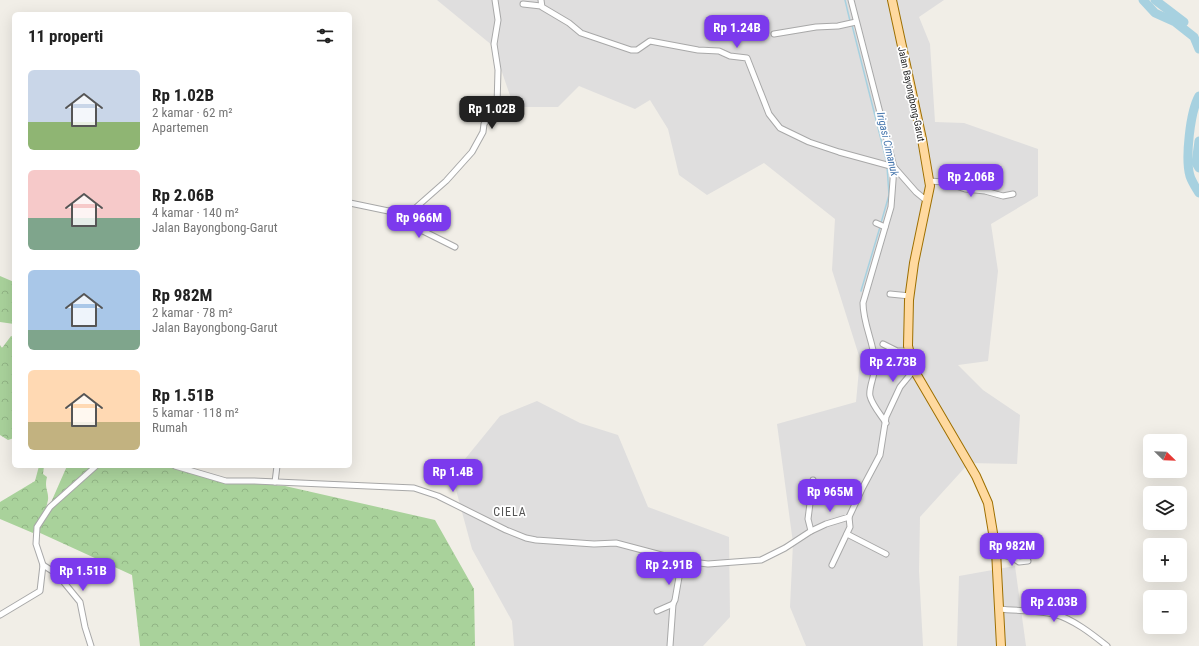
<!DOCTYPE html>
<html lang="id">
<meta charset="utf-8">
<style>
:root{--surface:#fff;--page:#f2f2f2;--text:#222;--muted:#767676;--accent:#7c3aed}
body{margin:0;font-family:"Roboto Condensed",sans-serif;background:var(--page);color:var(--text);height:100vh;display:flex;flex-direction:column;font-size:15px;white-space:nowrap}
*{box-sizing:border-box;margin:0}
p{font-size:13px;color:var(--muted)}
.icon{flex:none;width:22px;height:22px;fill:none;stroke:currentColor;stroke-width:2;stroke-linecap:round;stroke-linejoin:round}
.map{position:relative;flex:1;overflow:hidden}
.details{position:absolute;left:12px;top:12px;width:340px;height:456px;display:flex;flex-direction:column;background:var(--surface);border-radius:6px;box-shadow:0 4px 16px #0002}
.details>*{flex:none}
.needle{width:26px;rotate:113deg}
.fabs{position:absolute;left:1143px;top:434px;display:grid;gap:8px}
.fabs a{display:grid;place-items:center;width:44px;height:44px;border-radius:6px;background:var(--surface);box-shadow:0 4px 16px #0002;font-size:20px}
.price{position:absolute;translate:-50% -34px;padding:0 9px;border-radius:8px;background:var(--accent);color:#fff;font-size:13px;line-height:26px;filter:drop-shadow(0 1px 2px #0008)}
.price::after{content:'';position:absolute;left:50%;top:24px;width:12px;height:9px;margin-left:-6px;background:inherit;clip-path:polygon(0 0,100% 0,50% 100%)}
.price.current{background:#222;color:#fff}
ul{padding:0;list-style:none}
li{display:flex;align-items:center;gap:12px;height:100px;padding:0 16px}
li span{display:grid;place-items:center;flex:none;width:112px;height:80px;border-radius:6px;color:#555}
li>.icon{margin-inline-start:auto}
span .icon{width:48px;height:48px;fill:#fffc;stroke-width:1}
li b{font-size:17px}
h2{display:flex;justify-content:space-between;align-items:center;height:48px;padding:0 16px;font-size:17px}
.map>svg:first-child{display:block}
.residential{fill:#dfdede}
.forest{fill:url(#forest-crowns)}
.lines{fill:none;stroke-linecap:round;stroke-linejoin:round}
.stream{stroke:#a7d1e0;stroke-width:1.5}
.river{stroke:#a7d1e0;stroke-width:9}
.minor-casing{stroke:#a8a8a8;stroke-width:7}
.primary-casing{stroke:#9e6f00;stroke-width:10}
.minor{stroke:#fff;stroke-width:5}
.primary{stroke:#ffd99f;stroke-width:8}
.labels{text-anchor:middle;stroke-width:3.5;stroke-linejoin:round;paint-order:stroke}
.street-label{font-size:10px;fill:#212121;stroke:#fff}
.water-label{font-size:11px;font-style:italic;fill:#4676ad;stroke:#fff}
.quarter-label{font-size:12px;letter-spacing:1px;fill:#545454;stroke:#fff}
</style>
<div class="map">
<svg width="1199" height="646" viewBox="0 0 1199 646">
<defs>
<pattern id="forest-crowns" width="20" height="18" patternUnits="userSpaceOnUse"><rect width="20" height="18" fill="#a9d29b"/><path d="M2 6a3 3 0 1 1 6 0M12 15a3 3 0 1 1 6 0" fill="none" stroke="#91b485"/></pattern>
</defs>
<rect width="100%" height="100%" fill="#f1eee7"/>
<!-- residential -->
<g class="residential">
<polygon points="437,0 944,0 919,17 930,44 935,122 964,123 1038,149 1038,196 991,224 998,271 988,361 958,365 983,390 1020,415 1017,464 969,463 920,517 919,571 923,646 806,646 790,607 793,543 777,424 856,402 860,359 832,270 835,219 764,163 707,195 679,175 668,129 650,100 635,109 579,86 558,107 514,107 493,46"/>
<polygon points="537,401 580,423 618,435 648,507 729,537 730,617 703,646 514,646 512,621 472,549 452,475 500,416"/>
<polygon points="1015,566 1026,646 957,646 959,576"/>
</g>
<!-- forest -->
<g class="forest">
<polygon points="0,276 14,282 14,324 0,322"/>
<polygon points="11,336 14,337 14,438 8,440 0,435 0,345 2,348"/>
<path d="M39,466H44L43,474L47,477C44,489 49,491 48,500C46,512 39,522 33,533L0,519V502L35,481Z"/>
<polygon points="67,466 176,466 234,482 285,486 435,520 474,589 475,646 140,646 132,575 38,532"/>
</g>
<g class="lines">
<!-- stream -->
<g class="stream">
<polyline points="845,0 850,21"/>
<polyline points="852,25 887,163"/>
<polyline points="881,223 889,195 887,166"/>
<polyline points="861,291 880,227"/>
</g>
<!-- river -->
<g class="river">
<polyline points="1143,0 1155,13 1175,22 1194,37 1199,49"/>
<polyline points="1155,0 1184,22"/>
<path d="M1199,96C1190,112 1185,159 1190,176C1192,182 1196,188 1199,193"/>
<polyline points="1199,141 1196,163 1199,168"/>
</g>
<!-- minor casing -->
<g class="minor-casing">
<g id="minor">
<polyline points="541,0 542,7 569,23 581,33 631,50 637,50 650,41 698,50 719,51 730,56 747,58 769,114 780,128 809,142 839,152 894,167 916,192 927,201"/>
<path d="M851,0L894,167L891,207L863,303C863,324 874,343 875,363C876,374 868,388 870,396C872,405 881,415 886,423"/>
<polyline points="523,4 541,6"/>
<polyline points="774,34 816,27 838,26 856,22"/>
<polyline points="929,181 944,182 965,189 985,191 1003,196 1013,194"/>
<polyline points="350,203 398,213 412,211 446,181 472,152 483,132 484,124 497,106 498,70 494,44 498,20 495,0"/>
<polyline points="412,211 412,224 413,226 455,247"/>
<polyline points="876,223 885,227"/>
<polyline points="890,294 910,296"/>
<polyline points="883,344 897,351 909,351"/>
<polyline points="175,466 226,481 254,481 414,488 438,496 506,530 526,538 536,540 594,544 616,543 684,561 708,564 761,560 785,548 811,531 826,524 849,517 863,487 880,455 886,417 900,387 914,370"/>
<polyline points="275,482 277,466"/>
<polyline points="811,531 808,519 813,480"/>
<polyline points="847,534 886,554"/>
<polyline points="996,553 1013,558 1019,562 1028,561"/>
<polyline points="43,565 57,574 80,602 85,627 91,646"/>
<polyline points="832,565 850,527 849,517"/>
<path d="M999,609C1017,611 1037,610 1054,614C1073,619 1092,634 1107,646"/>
<polyline points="657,611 673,604 675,600 682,560"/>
<polyline points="0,615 40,591 43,565 36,544 37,527 50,507 96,466"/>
<polyline points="670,646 673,604"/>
</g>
</g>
<!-- primary casing -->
<g class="primary-casing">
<polyline id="primary" points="892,0 922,139 930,186 914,263 909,300 908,346 914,370 976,476 988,503 996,551 1001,646"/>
</g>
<!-- minor -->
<use href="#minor" class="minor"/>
<!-- primary -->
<use href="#primary" class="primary"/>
</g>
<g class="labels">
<!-- street labels -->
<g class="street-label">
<text transform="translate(912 94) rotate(78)" y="4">Jalan Bayongbong-Garut</text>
</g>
<!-- water labels -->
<g class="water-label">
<text transform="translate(888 144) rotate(77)" y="4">Irigasi Cimanuk</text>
</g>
<!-- quarter labels -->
<g class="quarter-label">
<text x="510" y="516">CIELA</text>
</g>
</g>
</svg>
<div class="fabs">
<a><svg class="needle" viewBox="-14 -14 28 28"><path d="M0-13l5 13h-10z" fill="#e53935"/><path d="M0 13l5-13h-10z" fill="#767676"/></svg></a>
<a><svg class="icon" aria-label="layers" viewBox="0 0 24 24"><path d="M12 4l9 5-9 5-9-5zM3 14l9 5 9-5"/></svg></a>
<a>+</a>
<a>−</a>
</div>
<b class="price" style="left:737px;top:49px">Rp 1.24B</b>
<b class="price current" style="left:492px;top:130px">Rp 1.02B</b>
<b class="price" style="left:971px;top:198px">Rp 2.06B</b>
<b class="price" style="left:419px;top:239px">Rp 966M</b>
<b class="price" style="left:893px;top:383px">Rp 2.73B</b>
<b class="price" style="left:453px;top:493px">Rp 1.4B</b>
<b class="price" style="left:830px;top:513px">Rp 965M</b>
<b class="price" style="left:1012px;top:567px">Rp 982M</b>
<b class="price" style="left:669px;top:586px">Rp 2.91B</b>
<b class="price" style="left:83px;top:592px">Rp 1.51B</b>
<b class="price" style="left:1054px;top:623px">Rp 2.03B</b>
<section class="details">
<h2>11 properti<svg class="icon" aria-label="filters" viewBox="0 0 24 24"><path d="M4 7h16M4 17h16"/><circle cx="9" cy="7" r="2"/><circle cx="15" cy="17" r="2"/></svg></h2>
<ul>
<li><span style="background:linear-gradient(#c9d6e8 65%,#8fb573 0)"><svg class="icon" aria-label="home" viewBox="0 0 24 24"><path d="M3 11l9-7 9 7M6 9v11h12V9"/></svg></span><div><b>Rp 1.02B</b><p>2 kamar · 62 m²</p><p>Apartemen</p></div></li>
<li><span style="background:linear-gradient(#f6c9c9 60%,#7fa58c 0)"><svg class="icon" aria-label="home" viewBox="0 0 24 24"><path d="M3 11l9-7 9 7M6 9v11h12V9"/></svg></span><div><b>Rp 2.06B</b><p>4 kamar · 140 m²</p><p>Jalan Bayongbong-Garut</p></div></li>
<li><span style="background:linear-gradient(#a9c7e8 75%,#7fa58c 0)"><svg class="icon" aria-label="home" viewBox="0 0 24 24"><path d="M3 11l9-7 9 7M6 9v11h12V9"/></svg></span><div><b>Rp 982M</b><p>2 kamar · 78 m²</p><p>Jalan Bayongbong-Garut</p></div></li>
<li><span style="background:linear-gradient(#ffd9b3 65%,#c2b280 0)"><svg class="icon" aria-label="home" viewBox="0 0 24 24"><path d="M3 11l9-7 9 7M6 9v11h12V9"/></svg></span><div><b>Rp 1.51B</b><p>5 kamar · 118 m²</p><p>Rumah</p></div></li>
</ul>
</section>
</div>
